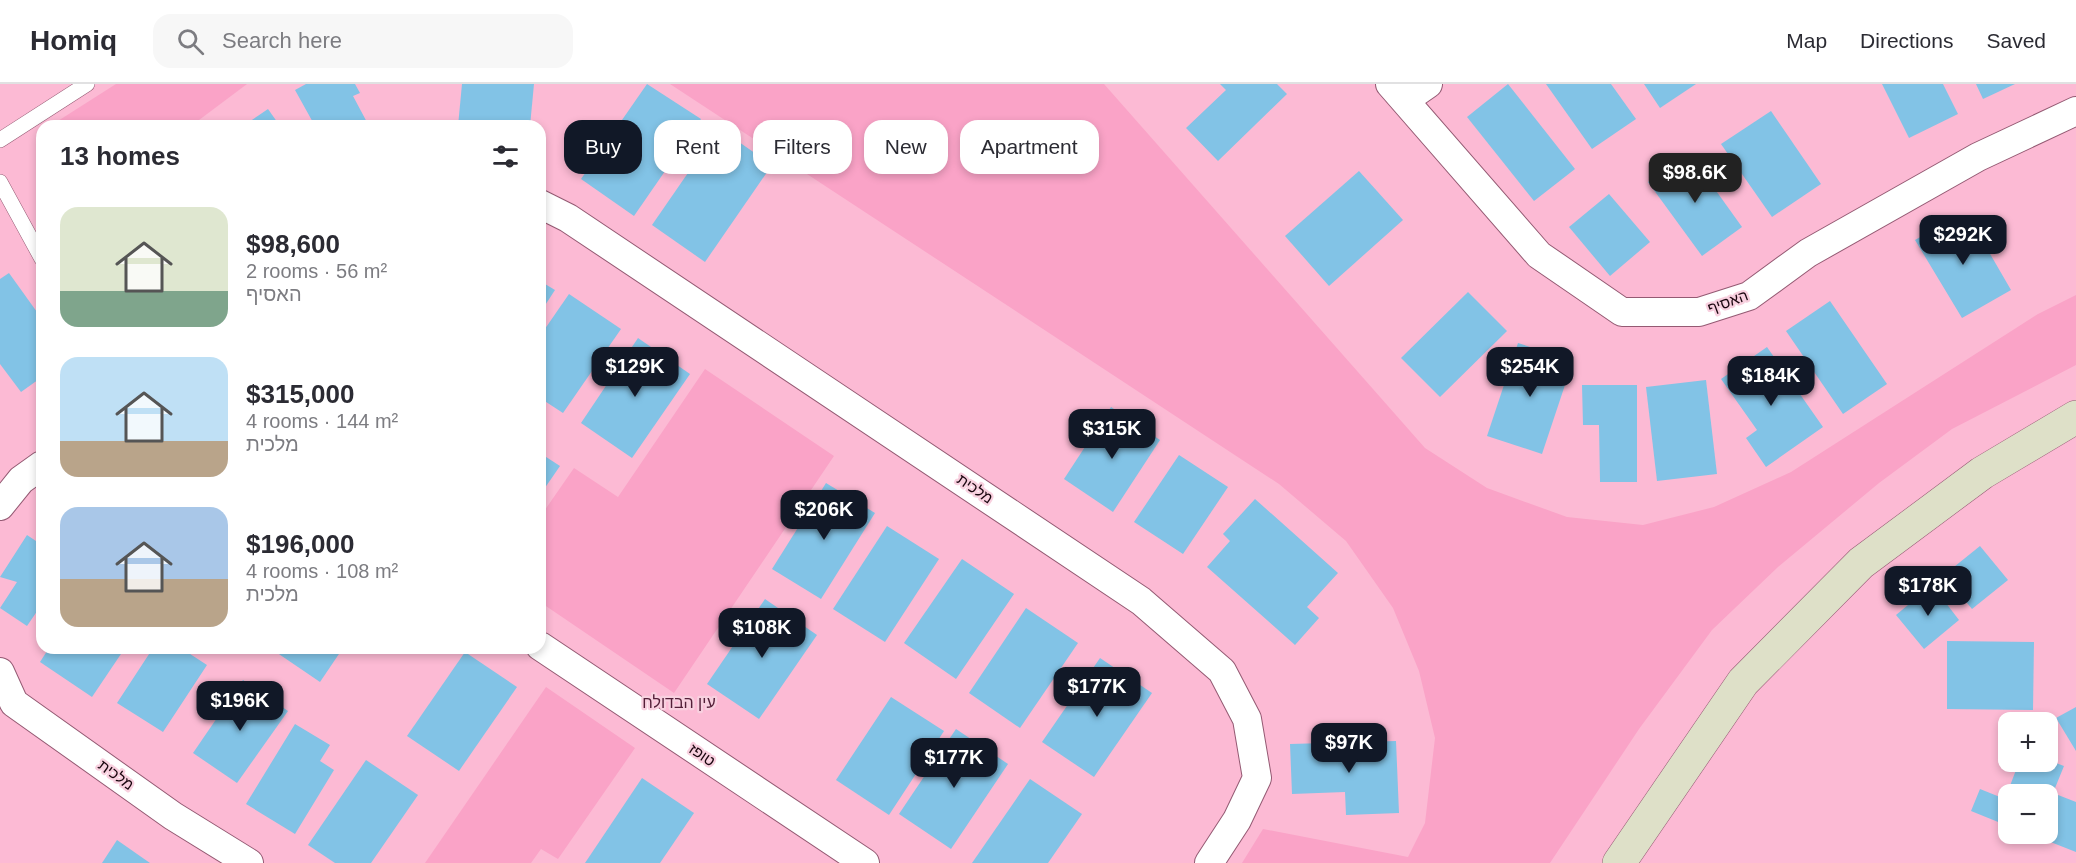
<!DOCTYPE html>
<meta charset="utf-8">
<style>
:root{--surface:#fff;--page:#f7f7f7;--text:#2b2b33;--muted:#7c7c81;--line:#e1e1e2;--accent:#111827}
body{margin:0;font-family:Arial,"Noto Sans Hebrew",sans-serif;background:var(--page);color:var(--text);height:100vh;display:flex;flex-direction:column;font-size:22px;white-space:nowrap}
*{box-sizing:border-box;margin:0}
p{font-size:20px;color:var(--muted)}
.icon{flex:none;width:33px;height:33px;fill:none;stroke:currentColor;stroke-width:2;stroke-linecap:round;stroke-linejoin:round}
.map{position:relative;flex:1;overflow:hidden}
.drawer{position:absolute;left:36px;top:36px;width:510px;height:534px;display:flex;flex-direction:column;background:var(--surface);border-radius:18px;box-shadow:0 3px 9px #0003}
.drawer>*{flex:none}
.guide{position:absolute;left:564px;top:36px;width:570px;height:54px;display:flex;gap:12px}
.tools{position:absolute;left:1998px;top:628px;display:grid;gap:12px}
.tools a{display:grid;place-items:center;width:60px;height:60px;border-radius:12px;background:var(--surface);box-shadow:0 3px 9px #0003;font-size:30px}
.price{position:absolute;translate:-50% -51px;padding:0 14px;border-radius:12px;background:var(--accent);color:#fff;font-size:20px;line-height:39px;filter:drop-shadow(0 2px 3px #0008)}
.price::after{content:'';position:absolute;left:50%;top:36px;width:18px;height:14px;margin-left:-9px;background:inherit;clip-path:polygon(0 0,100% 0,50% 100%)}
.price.on{background:#222;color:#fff}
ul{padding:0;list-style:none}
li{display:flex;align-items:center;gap:18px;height:150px;padding:0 24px}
li span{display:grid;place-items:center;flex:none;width:168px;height:120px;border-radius:18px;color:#555}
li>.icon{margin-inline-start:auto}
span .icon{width:72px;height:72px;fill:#fffc;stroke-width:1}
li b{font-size:26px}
h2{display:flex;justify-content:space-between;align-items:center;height:72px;padding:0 24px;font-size:26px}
.tag{padding:0 21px;border-radius:18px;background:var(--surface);box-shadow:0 3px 9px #0003;font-size:21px;line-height:54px}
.tag.on{background:var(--accent);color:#fff}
header{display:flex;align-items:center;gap:36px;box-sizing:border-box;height:84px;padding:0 30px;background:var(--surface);border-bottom:2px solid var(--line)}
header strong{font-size:28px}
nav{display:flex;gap:33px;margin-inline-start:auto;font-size:21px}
.search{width:420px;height:54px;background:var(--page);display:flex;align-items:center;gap:15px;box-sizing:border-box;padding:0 21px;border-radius:18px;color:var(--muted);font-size:22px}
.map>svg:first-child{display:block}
.green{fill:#faa3c7}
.building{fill:#82c3e6}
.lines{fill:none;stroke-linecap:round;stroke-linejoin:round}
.lane-casing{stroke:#945a73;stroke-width:16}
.street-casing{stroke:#945a73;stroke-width:30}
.secondary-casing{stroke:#945a73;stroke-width:34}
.lane{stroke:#fff;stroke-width:15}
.street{stroke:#fff;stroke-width:28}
.secondary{stroke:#dee0c8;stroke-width:33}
.labels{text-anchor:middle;stroke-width:4.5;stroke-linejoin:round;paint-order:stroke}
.street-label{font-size:15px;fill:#19050e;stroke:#f8d0df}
.neighbourhood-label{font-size:16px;fill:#531f38;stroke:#f8d0df}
</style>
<header>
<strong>Homiq</strong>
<div class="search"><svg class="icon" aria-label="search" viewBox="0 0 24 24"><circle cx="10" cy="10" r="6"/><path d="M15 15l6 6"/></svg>Search here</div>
<nav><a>Map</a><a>Directions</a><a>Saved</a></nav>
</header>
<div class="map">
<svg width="2076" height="779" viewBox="0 0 2076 779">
<rect width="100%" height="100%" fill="#fcbad4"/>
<!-- green -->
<g class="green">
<polygon points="116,0 247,0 191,42 50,42"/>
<polygon points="670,0 1104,0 1425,364 1487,404 1567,433 1643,441 1714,423 1791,388 2038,230 2076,211 2076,281 1952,345 1879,399 1778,483 1712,546 1639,645 1550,779 1242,779 1263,745 1408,773 1425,739 1435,654 1419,587 1393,524 1346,457 1279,400"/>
<polygon points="705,285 834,372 674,609 540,518 540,433 574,384 618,413"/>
<polygon points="546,603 635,664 558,775 541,765 531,779 425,779"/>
</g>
<!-- building -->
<g class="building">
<polygon points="306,0 355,0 360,9 353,12 369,42 315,42 295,6"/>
<polygon points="462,0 534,0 530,42 458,42"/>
<polygon points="647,0 701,35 634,132 581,95"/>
<polygon points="1220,0 1277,0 1287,10 1218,77 1186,44 1226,6"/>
<polygon points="1508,0 1575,85 1534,117 1467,33"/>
<polygon points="1546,0 1611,0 1636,35 1592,65"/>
<polygon points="1644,0 1696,0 1660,24"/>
<polygon points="1882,0 1943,0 1958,30 1909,54"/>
<polygon points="1976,0 2015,0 1983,15"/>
<polygon points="268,25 280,42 243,42"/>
<polygon points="1771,27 1821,100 1772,133 1721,60"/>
<polygon points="719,44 772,81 705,178 652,141"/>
<polygon points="1689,69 1742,143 1702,172 1648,98"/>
<polygon points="1359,87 1403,136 1329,202 1285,152"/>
<polygon points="1609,110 1650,158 1610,192 1569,143"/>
<polygon points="1950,136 1956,146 1971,137 2011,206 1962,234 1915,156"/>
<polygon points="9,189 42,235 42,293 21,308 0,280 0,195"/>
<polygon points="540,197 555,206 540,229"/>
<polygon points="1468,208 1507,247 1440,313 1401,274"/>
<polygon points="569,210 621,245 563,329 540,314 540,252"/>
<polygon points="1830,217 1887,300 1843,330 1786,247"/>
<polygon points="638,254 690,290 632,374 581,339"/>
<polygon points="1518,259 1573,277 1542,370 1487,352"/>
<polygon points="1767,263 1823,343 1766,383 1746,354 1757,346 1721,295"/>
<polygon points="1706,296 1717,390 1657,397 1646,303"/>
<polygon points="1582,301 1637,301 1637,398 1600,398 1599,341 1583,341"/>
<polygon points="1111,323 1160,356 1113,428 1064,395"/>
<polygon points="540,369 560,382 540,411"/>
<polygon points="1179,371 1228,403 1183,470 1134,438"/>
<polygon points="826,399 875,429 821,515 772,485"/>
<polygon points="1255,415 1338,489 1307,523 1319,534 1295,561 1207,483 1230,457 1223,450"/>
<polygon points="887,442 939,475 885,558 833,525"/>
<polygon points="27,451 42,461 42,520 27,542 0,524 17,498 0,493"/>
<polygon points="1980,462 2008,496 1972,525 1944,491"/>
<polygon points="962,475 1014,510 956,595 904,559"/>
<polygon points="1932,501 1959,536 1924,565 1896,531"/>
<polygon points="765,515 817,551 759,635 707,600"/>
<polygon points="1026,524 1078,559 1020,644 969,609"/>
<polygon points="1947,557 2034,558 2033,626 1947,625"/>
<polygon points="49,564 125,564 92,613 40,578"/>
<polygon points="153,564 189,564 187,568 207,581 163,648 117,619"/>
<polygon points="270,564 343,564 320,598"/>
<polygon points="465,568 517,603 459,687 407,652"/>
<polygon points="1100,574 1152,609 1094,693 1042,658"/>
<polygon points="243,596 288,627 237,699 193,669"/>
<polygon points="891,613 944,647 889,731 836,696"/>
<polygon points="2076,623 2076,667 2056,634"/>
<polygon points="295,640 330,661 320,677 334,686 295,750 246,720"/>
<polygon points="956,645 1008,680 951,765 899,730"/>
<polygon points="1396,657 1399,729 1346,731 1345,708 1292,710 1290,660"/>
<polygon points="366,676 418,711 371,779 335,779 308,761"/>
<polygon points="2048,676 2064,682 2053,709 2076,718 2076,768 2030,750 2048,750 2048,711 2008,711 2008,742 1971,727 1980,705 2005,715 2019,678 2048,678"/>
<polygon points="642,694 694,729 660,779 585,779"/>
<polygon points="1030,695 1082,730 1048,779 972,779"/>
<polygon points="117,756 150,779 102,779"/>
</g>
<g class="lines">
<!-- lane casing -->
<g class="lane-casing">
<g id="lane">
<polyline points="0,56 87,0"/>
<polyline points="0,98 42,175"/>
</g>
</g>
<!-- street casing -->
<g class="street-casing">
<g id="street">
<polyline points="1390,0 1539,171 1622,228 1699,228 1749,212 1808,169 1978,73 2076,27"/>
<polyline points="1405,16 1428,0"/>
<polyline points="540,120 568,134 1141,517 1222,587 1247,635 1257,694 1237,736 1209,779"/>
<polyline points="0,422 21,396 42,381"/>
<polyline points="540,562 865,779"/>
<polyline points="0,588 14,619 173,732 249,779"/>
</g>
</g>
<!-- secondary casing -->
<g class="secondary-casing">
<polyline id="secondary" points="1619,779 1743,598 1861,479 1982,389 2076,333"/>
</g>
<!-- lane -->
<use href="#lane" class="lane"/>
<!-- street -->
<use href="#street" class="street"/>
<!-- secondary -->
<use href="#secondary" class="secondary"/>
</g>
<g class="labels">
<!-- street labels -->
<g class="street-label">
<text transform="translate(1728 218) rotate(-20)" y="5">האסיף</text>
<text transform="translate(975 405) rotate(34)" y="5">מלכית</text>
<text transform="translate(702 671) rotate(34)" y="5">טופז</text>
<text transform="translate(116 691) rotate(36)" y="5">מלכית</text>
</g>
<!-- neighbourhood labels -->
<g class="neighbourhood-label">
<text x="679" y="624">עין הבדולח</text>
</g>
</g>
</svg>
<div class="tools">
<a>+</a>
<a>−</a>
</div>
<b class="price on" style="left:1695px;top:120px">$98.6K</b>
<b class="price" style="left:1963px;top:182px">$292K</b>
<b class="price" style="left:635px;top:314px">$129K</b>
<b class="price" style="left:1530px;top:314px">$254K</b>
<b class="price" style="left:1771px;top:323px">$184K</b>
<b class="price" style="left:1112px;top:376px">$315K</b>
<b class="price" style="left:824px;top:457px">$206K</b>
<b class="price" style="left:1928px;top:533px">$178K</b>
<b class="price" style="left:762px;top:575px">$108K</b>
<b class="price" style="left:1097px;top:634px">$177K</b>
<b class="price" style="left:240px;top:648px">$196K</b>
<b class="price" style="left:1349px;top:690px">$97K</b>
<b class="price" style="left:954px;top:705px">$177K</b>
<div class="guide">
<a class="tag on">Buy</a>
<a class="tag">Rent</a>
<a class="tag">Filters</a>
<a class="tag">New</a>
<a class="tag">Apartment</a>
</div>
<section class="drawer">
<h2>13 homes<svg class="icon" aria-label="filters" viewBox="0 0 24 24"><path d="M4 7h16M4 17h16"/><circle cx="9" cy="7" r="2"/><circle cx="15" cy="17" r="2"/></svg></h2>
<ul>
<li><span style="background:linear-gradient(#dfe7d0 70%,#7fa58c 0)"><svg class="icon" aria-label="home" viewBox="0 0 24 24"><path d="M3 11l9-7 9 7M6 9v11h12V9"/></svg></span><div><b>$98,600</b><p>2 rooms · 56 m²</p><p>האסיף</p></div></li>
<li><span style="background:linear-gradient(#bfe0f5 70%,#b9a48a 0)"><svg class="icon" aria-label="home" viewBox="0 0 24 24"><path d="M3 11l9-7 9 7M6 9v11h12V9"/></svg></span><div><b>$315,000</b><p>4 rooms · 144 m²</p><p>מלכית</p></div></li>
<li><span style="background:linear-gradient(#a9c7e8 60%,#b9a48a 0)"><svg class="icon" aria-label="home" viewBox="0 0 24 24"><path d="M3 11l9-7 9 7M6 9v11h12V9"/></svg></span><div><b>$196,000</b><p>4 rooms · 108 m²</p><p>מלכית</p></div></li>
</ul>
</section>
</div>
